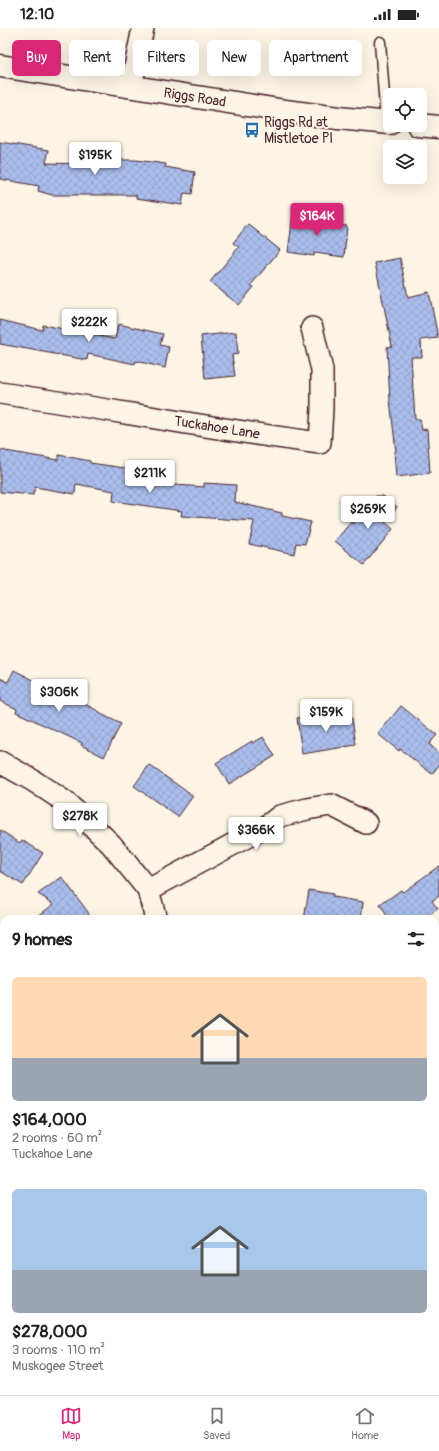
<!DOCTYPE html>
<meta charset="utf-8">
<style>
:root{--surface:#fff;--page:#f6f6f6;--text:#222;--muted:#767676;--line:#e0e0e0;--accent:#db2777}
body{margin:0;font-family:Pangolin,sans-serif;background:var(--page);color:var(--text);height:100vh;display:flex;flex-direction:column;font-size:15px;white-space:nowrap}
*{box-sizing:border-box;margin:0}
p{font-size:13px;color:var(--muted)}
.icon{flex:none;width:22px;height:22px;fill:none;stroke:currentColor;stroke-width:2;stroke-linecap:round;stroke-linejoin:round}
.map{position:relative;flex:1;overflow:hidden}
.drawer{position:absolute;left:0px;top:887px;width:439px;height:480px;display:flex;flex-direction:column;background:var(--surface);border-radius:12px 12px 0 0;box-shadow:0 4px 16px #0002}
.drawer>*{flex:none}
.hud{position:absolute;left:12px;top:12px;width:415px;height:36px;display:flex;gap:8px}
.controls{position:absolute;left:383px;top:60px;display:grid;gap:8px}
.controls a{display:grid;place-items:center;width:44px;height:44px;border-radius:6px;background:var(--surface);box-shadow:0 4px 16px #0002;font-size:20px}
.price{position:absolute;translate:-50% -34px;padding:0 9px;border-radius:4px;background:#fff;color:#222;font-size:13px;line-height:26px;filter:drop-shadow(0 1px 2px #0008)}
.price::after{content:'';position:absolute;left:50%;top:24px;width:12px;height:9px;margin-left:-6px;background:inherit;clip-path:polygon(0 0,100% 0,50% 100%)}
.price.active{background:var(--accent);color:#fff}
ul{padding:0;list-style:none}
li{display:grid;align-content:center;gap:8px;height:212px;padding:0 12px}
li span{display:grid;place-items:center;height:124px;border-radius:6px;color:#555}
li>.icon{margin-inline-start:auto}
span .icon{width:72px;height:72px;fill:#fffc;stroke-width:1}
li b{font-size:17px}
h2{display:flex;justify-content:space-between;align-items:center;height:48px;padding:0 12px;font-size:17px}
.pill{padding:0 14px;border-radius:6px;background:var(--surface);box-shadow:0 4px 16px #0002;font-size:14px;line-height:36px}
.pill.active{background:var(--accent);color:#fff}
.status{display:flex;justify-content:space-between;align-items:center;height:28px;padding:0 20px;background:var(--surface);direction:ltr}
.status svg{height:11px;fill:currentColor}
.tabs{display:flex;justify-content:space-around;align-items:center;height:56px;border-top:1px solid var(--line);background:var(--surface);font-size:11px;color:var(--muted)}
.tabs a{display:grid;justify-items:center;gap:2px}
.tabs .active{color:var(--accent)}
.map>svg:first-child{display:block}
.building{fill:url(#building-cross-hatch);stroke:#4a1f2b}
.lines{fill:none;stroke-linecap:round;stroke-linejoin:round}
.service-casing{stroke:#4a1f2b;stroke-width:13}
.minor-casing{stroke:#4a1f2b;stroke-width:24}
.secondary-casing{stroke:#4a1f2b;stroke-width:25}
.service{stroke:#fcf5e5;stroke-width:10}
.minor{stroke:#fcf5e5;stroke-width:21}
.secondary{stroke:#fcf5e5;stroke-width:22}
.labels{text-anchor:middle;stroke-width:4;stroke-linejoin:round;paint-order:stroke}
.street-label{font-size:14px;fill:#4a1f2b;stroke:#fcf5e5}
.poi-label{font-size:14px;fill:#4a1f2b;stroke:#fcf5e5;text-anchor:start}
</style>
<div class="status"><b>12:10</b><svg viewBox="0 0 49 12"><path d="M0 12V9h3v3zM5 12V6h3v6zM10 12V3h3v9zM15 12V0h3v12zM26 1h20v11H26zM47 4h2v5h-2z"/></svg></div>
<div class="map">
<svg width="439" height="1367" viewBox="0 0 439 1367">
<defs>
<pattern id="building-cross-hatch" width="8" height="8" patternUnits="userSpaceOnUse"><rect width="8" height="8" fill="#a9bdec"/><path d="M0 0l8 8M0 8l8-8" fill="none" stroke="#93a2cb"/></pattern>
</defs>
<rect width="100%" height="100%" fill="#fcf5e5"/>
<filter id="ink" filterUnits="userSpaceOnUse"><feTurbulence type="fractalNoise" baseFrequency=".025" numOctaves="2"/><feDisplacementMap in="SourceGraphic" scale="8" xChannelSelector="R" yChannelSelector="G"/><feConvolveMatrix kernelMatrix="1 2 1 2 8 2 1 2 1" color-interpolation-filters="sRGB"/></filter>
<g filter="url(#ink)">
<!-- building -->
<g class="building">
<polygon points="0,114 49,122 46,135 87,136 87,132 136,132 166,136 165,139 195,144 192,166 184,165 182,177 136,170 136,167 52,167 38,163 39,158 0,151"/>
<polygon points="293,187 339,194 339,197 347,198 344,229 314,225 314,228 288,224"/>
<polygon points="248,196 280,222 251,257 254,259 239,277 210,254 239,219 233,215"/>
<polygon points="400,230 408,269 429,264 438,310 421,312 422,329 411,329 415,391 420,391 422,402 427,401 430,445 396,449 394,424 396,424 390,372 387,319 392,318 375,235"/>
<polygon points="0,292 42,302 43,297 115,311 118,296 163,306 160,317 169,319 165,340 136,333 135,336 88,326 87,332 0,316"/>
<polygon points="236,304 238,326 232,327 235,348 205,351 201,308"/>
<polygon points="0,422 58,432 59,427 90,433 90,435 139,442 140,439 163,442 161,456 204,459 204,455 236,457 235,474 282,485 282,488 311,494 305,516 296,515 294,526 249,516 254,493 181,488 182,483 113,473 114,463 76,456 75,466 35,459 33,467 0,464"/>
<polygon points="376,468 383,468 397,479 385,494 393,501 364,537 335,513 351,494 353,496"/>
<polygon points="14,642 80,676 81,674 100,684 99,685 121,696 104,729 81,717 82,715 16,684 17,681 0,673 0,650 8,654"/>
<polygon points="401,678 437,707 429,716 439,725 439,737 432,746 400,721 399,723 378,706"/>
<polygon points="342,684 343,691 352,690 356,717 302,726 297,690"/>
<polygon points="263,709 275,728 229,756 216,735 252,713 253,715"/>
<polygon points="149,737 193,768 178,789 134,758"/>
<polygon points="0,802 20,815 22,812 43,825 23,857 0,843"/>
<polygon points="439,838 439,868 432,873 438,881 423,891 389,891 380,877 401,862 403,864"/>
<polygon points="62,849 93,891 34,891 54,876 38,866"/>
<polygon points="309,862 333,866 333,869 363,874 361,891 304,891"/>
</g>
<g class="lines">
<!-- service casing -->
<g class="service-casing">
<polyline id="service" points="380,14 386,94"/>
</g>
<!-- minor casing -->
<g class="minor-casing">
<g id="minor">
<polyline points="131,59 143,0"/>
<path d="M0,365C107,381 213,401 320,415L322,381V342L312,300"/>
<polyline points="0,734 32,752 64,773 91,797 111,816 148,862 156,891"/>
<polyline points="148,862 267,798 280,788 307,781 331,777 366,795"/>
<polyline points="209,1367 210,1363"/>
</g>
</g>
<!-- secondary casing -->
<g class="secondary-casing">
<g id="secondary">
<polyline points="0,38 279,82 338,90 390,95"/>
<polyline points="418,97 439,99"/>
</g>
</g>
<!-- service -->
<use href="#service" class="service"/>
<!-- minor -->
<use href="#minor" class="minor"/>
<!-- secondary -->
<use href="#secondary" class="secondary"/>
</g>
</g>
<!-- icons -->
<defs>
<g id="bus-bare" transform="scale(1.2)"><path d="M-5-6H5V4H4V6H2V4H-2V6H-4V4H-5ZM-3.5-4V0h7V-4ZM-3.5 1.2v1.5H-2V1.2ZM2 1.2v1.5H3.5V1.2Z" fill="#1f6fb2" stroke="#fcf5e5" stroke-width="2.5" paint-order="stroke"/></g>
</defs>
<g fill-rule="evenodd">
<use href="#bus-bare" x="252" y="102"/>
</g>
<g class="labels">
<!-- street labels -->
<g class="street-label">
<text transform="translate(195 69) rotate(9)" y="5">Riggs Road</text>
<text transform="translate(217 399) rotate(9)" y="5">Tuckahoe Lane</text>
</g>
<!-- poi labels -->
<g class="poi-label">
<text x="264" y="99">Riggs Rd at<tspan x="264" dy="16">Mistletoe Pl</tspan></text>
</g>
</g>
</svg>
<div class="controls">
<a><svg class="icon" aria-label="locate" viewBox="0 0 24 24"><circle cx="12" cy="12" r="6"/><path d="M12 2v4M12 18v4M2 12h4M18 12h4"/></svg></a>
<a><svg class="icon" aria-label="layers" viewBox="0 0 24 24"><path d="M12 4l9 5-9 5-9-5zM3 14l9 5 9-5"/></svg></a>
</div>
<b class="price" style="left:95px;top:148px">$195K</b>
<b class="price active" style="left:317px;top:209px">$164K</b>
<b class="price" style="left:89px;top:315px">$222K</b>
<b class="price" style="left:150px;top:466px">$211K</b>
<b class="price" style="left:368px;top:502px">$269K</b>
<b class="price" style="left:59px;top:685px">$306K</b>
<b class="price" style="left:326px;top:705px">$159K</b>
<b class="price" style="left:80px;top:809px">$278K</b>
<b class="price" style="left:256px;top:823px">$366K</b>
<div class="hud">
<a class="pill active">Buy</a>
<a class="pill">Rent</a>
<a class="pill">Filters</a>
<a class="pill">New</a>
<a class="pill">Apartment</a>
</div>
<section class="drawer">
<h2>9 homes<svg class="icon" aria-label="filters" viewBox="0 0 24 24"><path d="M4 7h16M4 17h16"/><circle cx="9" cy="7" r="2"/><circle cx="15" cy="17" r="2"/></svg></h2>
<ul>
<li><span style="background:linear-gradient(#ffd9b3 65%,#9aa5b1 0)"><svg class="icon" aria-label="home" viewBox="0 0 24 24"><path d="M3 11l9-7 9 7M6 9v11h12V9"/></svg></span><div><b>$164,000</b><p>2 rooms · 60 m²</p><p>Tuckahoe Lane</p></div></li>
<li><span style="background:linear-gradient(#a9c7e8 65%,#9aa5b1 0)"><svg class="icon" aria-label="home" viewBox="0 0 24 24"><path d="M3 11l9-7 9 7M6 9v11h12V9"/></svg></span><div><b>$278,000</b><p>3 rooms · 110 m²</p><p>Muskogee Street</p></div></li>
</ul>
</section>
</div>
<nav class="tabs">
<a class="active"><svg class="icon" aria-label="map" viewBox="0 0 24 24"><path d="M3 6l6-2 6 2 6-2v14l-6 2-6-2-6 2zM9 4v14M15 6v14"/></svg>Map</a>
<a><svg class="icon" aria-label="saved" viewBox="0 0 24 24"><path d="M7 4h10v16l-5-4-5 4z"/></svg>Saved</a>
<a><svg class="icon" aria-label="home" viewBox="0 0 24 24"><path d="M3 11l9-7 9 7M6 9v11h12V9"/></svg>Home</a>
</nav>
